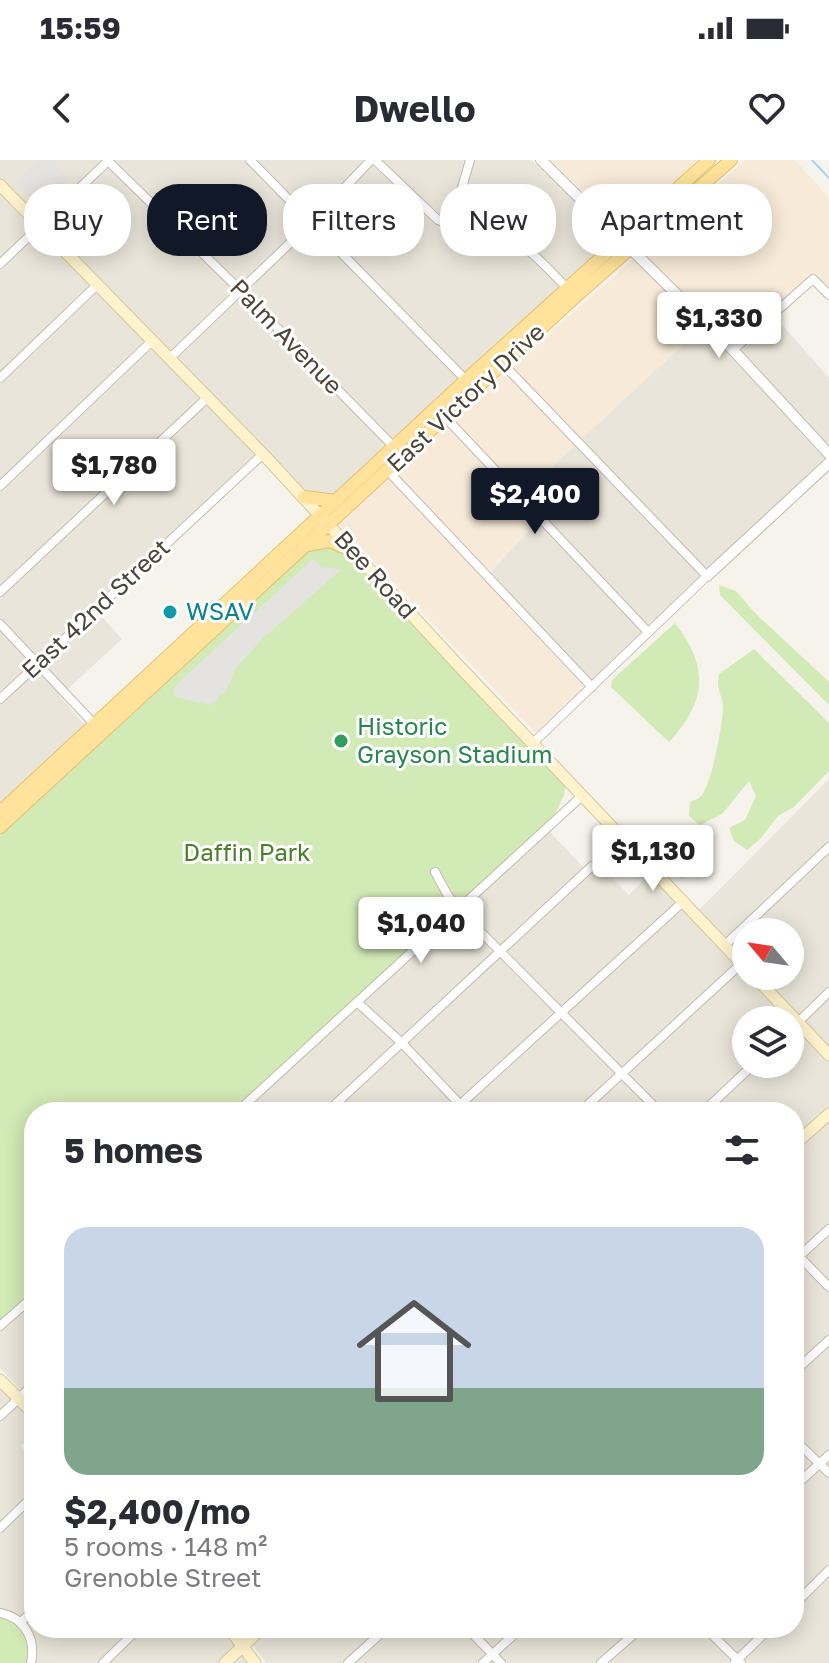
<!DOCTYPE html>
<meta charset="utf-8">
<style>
:root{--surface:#fff;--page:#f2f2f3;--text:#2b2b33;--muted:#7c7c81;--accent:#111827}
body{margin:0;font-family:"Golos Text",sans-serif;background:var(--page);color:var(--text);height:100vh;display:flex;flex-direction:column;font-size:30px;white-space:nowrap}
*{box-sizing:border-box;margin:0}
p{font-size:26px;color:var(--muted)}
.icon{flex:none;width:44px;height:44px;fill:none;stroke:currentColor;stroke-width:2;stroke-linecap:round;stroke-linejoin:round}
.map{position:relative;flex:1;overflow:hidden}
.sheet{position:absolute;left:24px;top:942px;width:780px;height:536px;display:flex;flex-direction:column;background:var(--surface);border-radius:32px;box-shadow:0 4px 20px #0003}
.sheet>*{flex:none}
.banner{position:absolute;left:24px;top:24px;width:782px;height:72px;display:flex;gap:16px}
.needle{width:52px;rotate:299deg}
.controls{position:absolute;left:732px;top:758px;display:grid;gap:16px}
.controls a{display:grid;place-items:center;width:72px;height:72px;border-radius:50%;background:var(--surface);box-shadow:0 4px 20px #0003;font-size:40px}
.price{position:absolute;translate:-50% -68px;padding:0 18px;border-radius:8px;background:#fff;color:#222;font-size:26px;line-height:52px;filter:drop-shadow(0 2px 4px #0008)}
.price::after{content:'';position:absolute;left:50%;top:48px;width:24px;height:18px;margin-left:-12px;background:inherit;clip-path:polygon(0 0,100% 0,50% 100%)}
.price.on{background:var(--accent);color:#fff}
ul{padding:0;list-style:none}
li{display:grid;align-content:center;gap:16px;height:424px;padding:0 40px}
li span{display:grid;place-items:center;height:248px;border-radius:24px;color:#555}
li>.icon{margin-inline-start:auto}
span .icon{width:144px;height:144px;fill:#fffc;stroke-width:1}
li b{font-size:34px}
h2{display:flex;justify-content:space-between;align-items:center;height:96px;padding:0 40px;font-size:34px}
.tag{padding:0 28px;border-radius:32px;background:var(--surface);box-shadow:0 4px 20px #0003;font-size:28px;line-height:72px}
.tag.on{background:var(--accent);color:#fff}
.status{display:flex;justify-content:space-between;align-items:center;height:56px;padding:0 40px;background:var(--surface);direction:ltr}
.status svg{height:22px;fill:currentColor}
header{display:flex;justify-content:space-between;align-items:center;height:104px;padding:0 40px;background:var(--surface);font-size:36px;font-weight:700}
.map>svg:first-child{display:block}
.residential{fill:#eae5da;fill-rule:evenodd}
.commercial{fill:#f7ead8}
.green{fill:#d2eab5}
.parking{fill:#e5e3e0}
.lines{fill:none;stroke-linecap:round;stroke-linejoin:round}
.stream{stroke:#a9d4f2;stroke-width:2}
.minor-casing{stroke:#c2bbae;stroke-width:10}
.tertiary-casing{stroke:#c2bbae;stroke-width:12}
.secondary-casing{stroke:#d6c79b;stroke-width:13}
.primary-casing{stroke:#e6c16a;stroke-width:14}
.minor{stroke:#fff;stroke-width:8}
.tertiary{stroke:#fff;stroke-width:10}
.secondary{stroke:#fff3cd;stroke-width:11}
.primary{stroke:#ffe39c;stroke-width:12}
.culture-dot{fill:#0f9aa8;stroke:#fff;stroke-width:3}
.leisure-dot{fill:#2e9e5b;stroke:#fff;stroke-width:3}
.labels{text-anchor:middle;stroke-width:6;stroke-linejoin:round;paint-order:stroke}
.street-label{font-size:24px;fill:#4b4439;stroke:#fff}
.culture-label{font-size:24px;fill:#0d838f;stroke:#fff;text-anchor:start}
.leisure-label{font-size:24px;fill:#27864d;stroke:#fff;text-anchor:start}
.park-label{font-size:24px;fill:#4a7f2a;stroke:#fff}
</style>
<div class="status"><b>15:59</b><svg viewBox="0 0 49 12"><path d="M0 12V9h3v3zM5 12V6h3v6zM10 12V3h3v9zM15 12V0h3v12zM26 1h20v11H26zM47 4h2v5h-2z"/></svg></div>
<header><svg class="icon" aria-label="back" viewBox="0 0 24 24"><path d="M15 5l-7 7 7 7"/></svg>Dwello<svg class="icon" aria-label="heart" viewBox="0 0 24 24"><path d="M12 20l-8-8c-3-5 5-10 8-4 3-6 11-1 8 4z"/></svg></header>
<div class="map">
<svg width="829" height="1503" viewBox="0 0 829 1503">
<rect width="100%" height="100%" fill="#f6f3ec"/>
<!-- residential -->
<g class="residential">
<polygon points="0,0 531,0 615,79 323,348 262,288 92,446 122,479 60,536 88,569 0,648"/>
<polygon points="777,159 829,218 829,281 820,290 826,297 592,522 490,412 538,361 517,339 705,164 734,197"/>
<path d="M829,619V1503H266L240,1468H794V952H240L549,671L585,709L595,701L629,735L651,713L691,758ZM746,772H790V816H746ZM746,860H790V904H746Z"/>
<polygon points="34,1140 34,1244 0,1208 0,1171"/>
<polygon points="0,1225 34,1262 34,1273 20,1286 34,1301 34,1468 221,1468 249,1503 0,1503"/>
</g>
<!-- commercial -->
<g class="commercial">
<polygon points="550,0 697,0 636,59 626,66 619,66"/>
<polygon points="745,0 795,0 829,38 829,130 814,115 729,190 705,164 517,339 538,361 483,418 585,528 536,573 337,362"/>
</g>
<!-- green -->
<g class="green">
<polygon points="330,383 360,402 566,624 564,636 553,658 232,952 34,952 34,1133 0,1163 0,673 311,389"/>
<polygon points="719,425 736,431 755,453 829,522 829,545 720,435"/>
<path d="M675,463C709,507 707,541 669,582L611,527L612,520Z"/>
<path d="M754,489L829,563V611L794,647L778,656L761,678L747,690L734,681L729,668L745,660L756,636L749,621L722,654L700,665L689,656L690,642C694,640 698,639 701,636C711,628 724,559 723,545C721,532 716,529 719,514Z"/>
<polygon points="0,1453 28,1470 31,1503 0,1503"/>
</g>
<!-- parking -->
<g class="parking">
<polygon points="38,0 52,0 69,19 40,48 14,22"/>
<polygon points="313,399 321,407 342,409 262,479 235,509 227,530 219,536 217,541 210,545 175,537 173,530 178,523"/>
<polygon points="688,670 708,691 682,719 659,697"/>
</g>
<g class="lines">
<!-- stream -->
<polyline class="stream" points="812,0 829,18"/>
<!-- minor casing -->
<g class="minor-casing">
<g id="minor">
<polyline points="250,0 466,220"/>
<path d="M375,0L438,60C457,69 474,66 493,71C523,79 546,107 567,128"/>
<polyline points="108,1 240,130 394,287"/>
<polyline points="451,66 470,0"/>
<polyline points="0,104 109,0"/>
<polyline points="733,190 813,119 829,135"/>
<polyline points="169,199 312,62 371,0"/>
<polyline points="500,201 707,416 533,583"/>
<polyline points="0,218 96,126"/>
<polyline points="445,257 648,472"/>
<polyline points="388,311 592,527"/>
<polyline points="0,326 152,181"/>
<polyline points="0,432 207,238"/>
<polyline points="0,464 95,565"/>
<polyline points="0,539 263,294"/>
<polyline points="435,712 447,734 458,749 660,952"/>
<polyline points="726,784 829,687"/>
<polyline points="357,842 402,883 467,952"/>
<polyline points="790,870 829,832"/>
<polyline points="237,952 583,635"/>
<polyline points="327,952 592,706"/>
<polyline points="452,952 684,741"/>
<polyline points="580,952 742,803"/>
<polyline points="703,952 754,904"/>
<polyline points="794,1091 829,1127"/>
<polyline points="794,1101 829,1069"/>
<polyline points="0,1166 34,1136"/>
<polyline points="794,1212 829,1180"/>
<polyline points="0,1256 34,1224"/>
<polyline points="794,1279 829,1313"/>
<polyline points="794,1327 829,1295"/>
<polyline points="0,1368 34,1335"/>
<polyline points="794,1445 829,1410"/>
<path d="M0,1453C25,1458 36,1479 31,1503"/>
<polyline points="21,1462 34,1450"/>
<polyline points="467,1468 501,1503"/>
<polyline points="705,1468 741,1503"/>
<polyline points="735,1502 770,1468"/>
<polyline points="103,1503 139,1468"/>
<polyline points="348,1503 387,1468"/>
<polyline points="483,1503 521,1468"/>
<polyline points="601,1503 641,1468"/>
</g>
</g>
<!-- tertiary casing -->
<g class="tertiary-casing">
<g id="tertiary">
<polyline points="541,0 733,190 829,294"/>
<polyline points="707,416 829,303"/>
</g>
</g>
<!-- secondary casing -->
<g class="secondary-casing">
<g id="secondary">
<polyline points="0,25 263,294 458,505 746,808"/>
<polyline points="754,816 829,895"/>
<polyline points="794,985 829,954"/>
<polyline points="0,1220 34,1254"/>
<polyline points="229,1468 255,1503"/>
<polyline points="225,1503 262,1468"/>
</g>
</g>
<!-- primary casing -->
<g class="primary-casing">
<g id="primary">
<polyline points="304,337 336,341"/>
<polyline points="308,385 330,381 353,391"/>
<polyline points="0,652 466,220 709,0"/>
<polyline points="0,667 575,137 731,0"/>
</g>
</g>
<!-- minor -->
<use href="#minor" class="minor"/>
<!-- tertiary -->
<use href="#tertiary" class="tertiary"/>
<!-- secondary -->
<use href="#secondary" class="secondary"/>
<!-- primary -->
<use href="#primary" class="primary"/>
</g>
<!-- markers -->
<circle class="culture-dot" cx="170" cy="452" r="8"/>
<circle class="leisure-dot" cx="341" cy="581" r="8"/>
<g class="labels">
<!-- street labels -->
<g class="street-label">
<text transform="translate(286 177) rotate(46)" y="8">Palm Avenue</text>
<text transform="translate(466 238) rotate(-43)" y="8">East Victory Drive</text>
<text transform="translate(375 415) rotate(48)" y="8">Bee Road</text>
<text transform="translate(96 449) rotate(-43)" y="8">East 42nd Street</text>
</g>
<!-- culture labels -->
<g class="culture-label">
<text x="186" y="460">WSAV</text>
</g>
<!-- leisure labels -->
<g class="leisure-label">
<text x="357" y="575">Historic<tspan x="357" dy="28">Grayson Stadium</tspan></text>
</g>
<!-- park labels -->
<g class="park-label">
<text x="247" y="701">Daffin Park</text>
</g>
</g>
</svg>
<div class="controls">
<a><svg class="needle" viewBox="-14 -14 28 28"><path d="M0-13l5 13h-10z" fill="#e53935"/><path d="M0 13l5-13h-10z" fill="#7c7c81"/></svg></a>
<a><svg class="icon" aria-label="layers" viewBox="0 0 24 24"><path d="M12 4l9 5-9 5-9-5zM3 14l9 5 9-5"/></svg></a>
</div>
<b class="price" style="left:719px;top:200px">$1,330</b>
<b class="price" style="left:114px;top:347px">$1,780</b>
<b class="price on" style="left:535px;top:376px">$2,400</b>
<b class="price" style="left:653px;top:733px">$1,130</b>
<b class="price" style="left:421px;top:805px">$1,040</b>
<div class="banner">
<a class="tag">Buy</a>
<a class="tag on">Rent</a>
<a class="tag">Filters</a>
<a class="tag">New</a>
<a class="tag">Apartment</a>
</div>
<section class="sheet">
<h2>5 homes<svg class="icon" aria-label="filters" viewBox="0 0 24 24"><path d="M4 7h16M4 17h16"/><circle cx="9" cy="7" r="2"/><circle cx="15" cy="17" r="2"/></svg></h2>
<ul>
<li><span style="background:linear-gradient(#c9d6e8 65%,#7fa58c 0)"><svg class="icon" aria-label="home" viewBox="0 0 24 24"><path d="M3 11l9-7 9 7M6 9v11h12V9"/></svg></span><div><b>$2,400/mo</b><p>5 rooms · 148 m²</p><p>Grenoble Street</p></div></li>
</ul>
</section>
</div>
